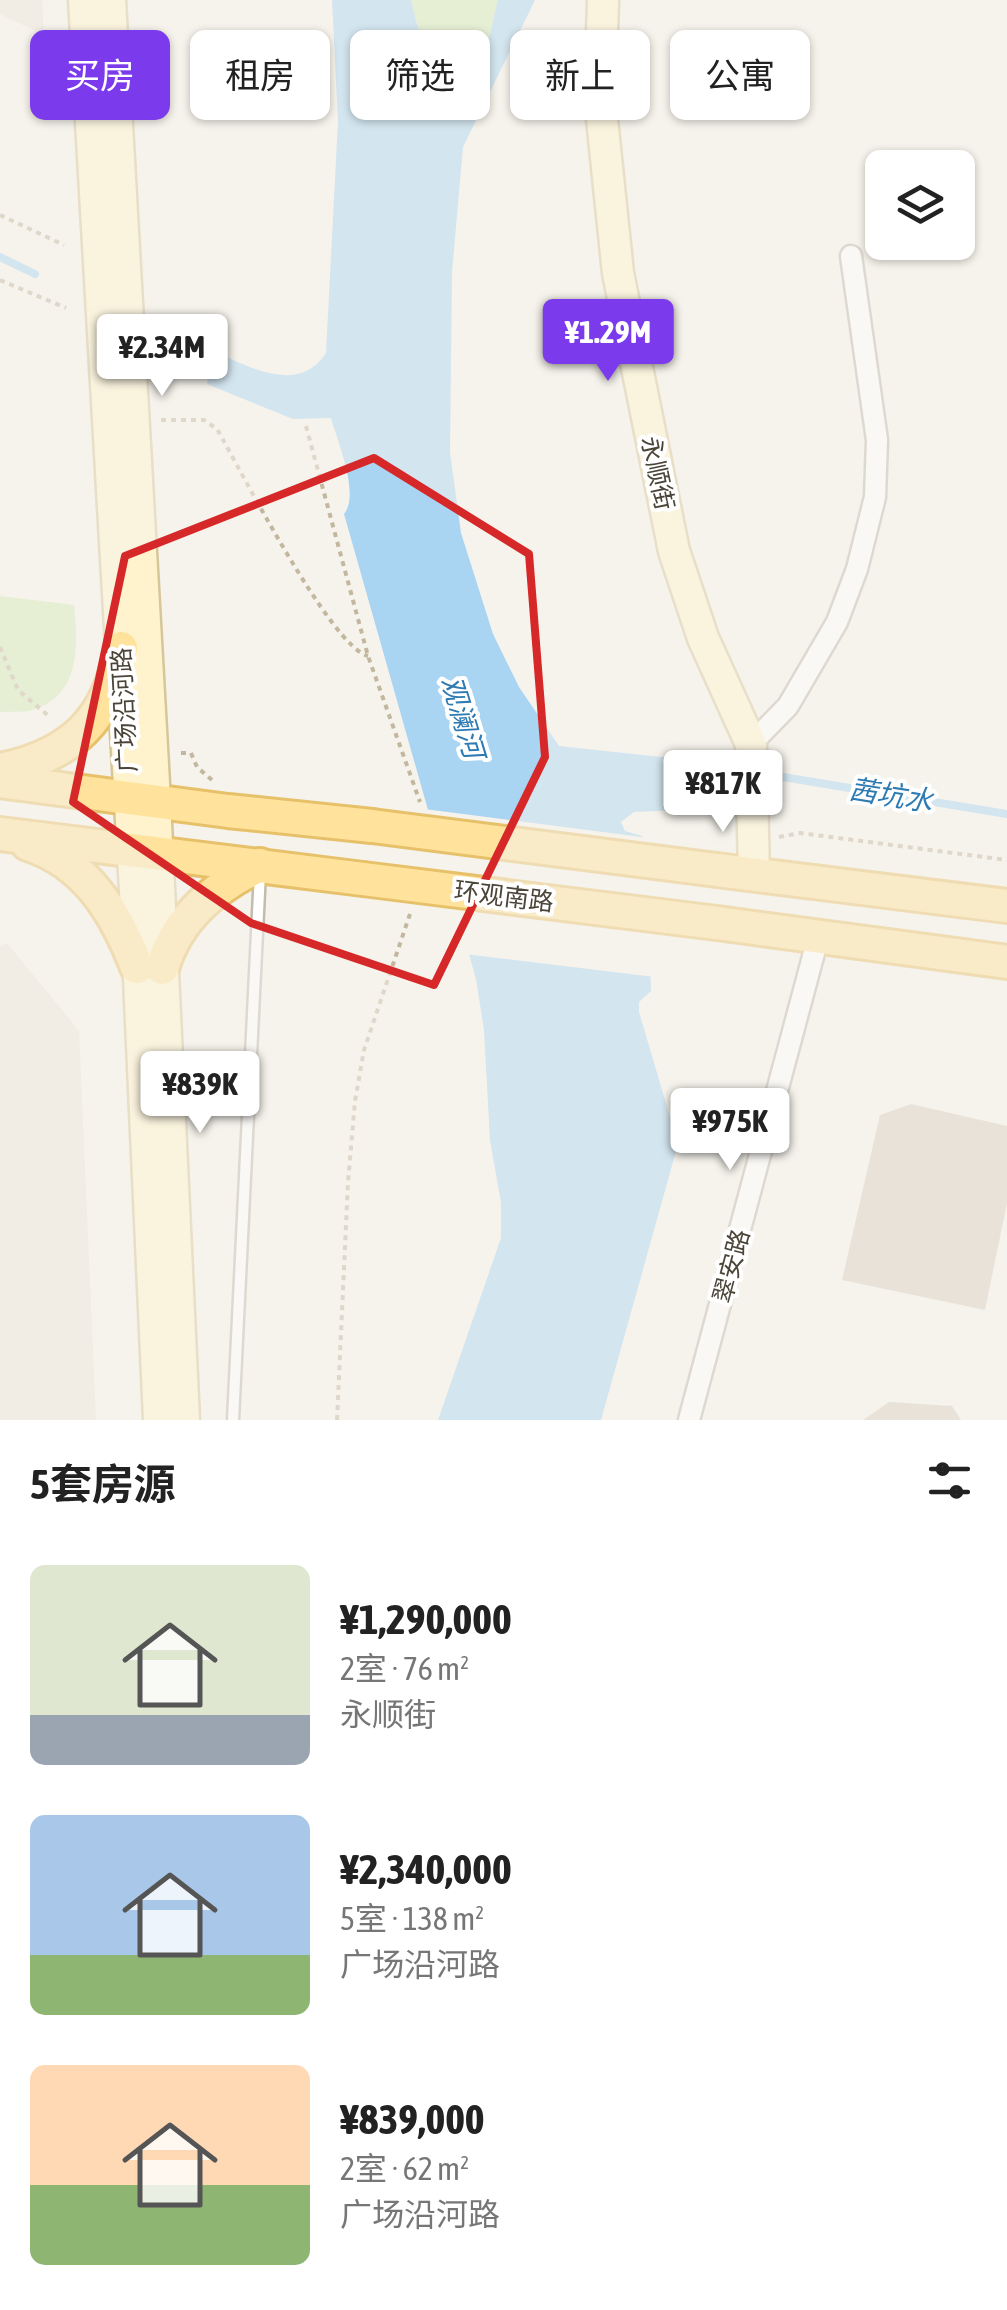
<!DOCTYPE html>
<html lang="zh">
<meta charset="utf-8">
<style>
:root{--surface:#fff;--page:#f2f2f2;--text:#222;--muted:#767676;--accent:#7c3aed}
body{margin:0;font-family:"Asap Condensed","Noto Sans SC",sans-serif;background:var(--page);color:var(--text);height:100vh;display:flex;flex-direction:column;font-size:38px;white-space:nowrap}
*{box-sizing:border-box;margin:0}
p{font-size:32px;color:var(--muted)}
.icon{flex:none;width:55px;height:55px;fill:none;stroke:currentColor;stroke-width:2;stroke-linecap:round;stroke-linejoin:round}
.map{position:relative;height:1420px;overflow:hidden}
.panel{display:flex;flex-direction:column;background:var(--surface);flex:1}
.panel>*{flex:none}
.hud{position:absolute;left:30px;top:30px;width:948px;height:90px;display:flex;gap:20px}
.tools{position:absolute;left:865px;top:150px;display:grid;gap:20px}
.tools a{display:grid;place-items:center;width:110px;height:110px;border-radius:15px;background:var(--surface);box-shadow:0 2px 8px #0004;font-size:50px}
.price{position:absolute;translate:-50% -85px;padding:0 22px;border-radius:10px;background:#fff;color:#222;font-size:32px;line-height:65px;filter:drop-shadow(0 2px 5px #0008)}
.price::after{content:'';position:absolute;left:50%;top:60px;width:30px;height:22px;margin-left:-15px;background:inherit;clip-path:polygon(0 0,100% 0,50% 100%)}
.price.current{background:var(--accent);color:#fff}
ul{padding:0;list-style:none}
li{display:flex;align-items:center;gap:30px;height:250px;padding:0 30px}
li span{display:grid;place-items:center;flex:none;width:280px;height:200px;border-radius:15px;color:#555}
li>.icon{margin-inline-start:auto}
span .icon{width:120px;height:120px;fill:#fffc;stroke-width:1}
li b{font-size:42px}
h2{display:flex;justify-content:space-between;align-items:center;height:120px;padding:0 30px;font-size:42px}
.chip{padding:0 35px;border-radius:15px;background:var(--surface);box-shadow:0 2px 8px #0004;font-size:35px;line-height:90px}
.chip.current{background:var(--accent);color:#fff}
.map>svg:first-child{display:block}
.residential{fill:#eae5da}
.green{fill:#d2eab5}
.water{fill:#a9d4f2}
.pier{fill:#f6f3ec}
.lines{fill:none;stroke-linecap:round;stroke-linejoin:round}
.stream{stroke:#a9d4f2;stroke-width:8}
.building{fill:#d8cfc1}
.lane-casing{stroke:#c2bbae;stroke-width:15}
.street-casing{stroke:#c2bbae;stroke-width:25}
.secondary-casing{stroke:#d6c79b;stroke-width:35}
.primary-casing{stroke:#e6c16a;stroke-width:38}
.path{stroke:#c4b79f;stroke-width:4;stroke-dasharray:5 5;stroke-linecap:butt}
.lane{stroke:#fff;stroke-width:10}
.street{stroke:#fff;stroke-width:20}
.secondary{stroke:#fff3cd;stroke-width:30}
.primary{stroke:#ffe39c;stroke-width:32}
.primary-bridge-casing{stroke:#e6c16a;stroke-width:38;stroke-linecap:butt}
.primary-bridge{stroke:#ffe39c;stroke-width:32}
.marked{fill:none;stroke:#d62828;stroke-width:8;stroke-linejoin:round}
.labels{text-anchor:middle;stroke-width:8;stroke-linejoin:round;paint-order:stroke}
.street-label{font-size:25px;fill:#4b4439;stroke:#fff}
.water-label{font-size:28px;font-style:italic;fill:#2e7ab2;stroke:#fff}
</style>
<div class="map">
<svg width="1007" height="1420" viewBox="0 0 1007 1420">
<rect width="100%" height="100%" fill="#f6f3ec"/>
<!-- residential -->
<g class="residential">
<polygon points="0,0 42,0 44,35 0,14"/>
<polygon points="7,943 79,1031 96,1420 0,1420 0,946"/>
</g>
<!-- green -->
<g class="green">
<path d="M411,0H498C493,17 490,48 477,60C457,78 429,48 420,31C415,22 414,10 411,0Z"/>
<path d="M0,596L74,605C78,645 81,695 33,710C23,713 10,711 0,712Z"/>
</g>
<!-- water -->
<path class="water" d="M332,0H411C414,10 415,22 420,31C429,48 457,78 477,60C490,48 493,17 498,0H535L463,147L452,272L450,452L461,533L493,634L519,687L559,746L671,758V770L703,771L702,809L634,812L621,822L625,831L642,836L645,841L651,991L639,1002V1012L678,1144L601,1420H438L501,1238V1203L490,1140L484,1030L476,979L344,514C360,494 338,443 331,418L293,419L207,384L212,350C247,366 298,396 326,353L338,121Z"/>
<!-- pier -->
<polygon class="pier" points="424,809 649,838 655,977 464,954"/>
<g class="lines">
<!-- stream -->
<g class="stream">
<polyline points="0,257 35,274"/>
<polyline points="760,777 777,776 1007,814"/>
<polyline points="695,780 746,778"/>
</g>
</g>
<!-- building -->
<g class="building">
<polygon points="911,1104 1007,1126 1007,1203 985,1310 842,1280 880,1115"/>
<polygon points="889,1402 952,1406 961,1420 863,1420"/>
</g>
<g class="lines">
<!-- lane casing -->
<g class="lane-casing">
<polyline id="lane" points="233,1420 260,872"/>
</g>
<!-- street casing -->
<g class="street-casing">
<g id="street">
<polyline points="751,744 788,706 837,622 857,569 875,497 877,440 851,256"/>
<polyline points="689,1420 818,938"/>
</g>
</g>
<!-- secondary casing -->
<g class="secondary-casing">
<g id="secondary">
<polyline points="84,0 135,891 159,1420"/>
<polyline points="110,0 155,801 184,1420"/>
<polyline points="603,0 600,100 618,273 674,551 703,638 751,744 754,874"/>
</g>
</g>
<!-- primary casing -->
<g class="primary-casing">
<g id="primary">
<path d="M0,770C71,756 110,719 121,648"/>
<polyline points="0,781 228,811 372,826"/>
<polyline points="0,834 363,879"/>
<path d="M28,844C87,863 116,913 137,967"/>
<polyline points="717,870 1007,906"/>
<polyline points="717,923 1007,962"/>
<path d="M162,968C177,918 214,887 260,865"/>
</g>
</g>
<!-- path -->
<g class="path">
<polyline points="0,215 64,245"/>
<polyline points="0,280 66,308"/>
<path d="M161,420H204L217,429C240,469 331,647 368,656"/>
<polyline points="306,426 368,656 420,802"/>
<polyline points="0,647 18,690 51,718"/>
<polyline points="181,753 191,753 197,767 212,780"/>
<polyline points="779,837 800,833 1007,860"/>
<polyline points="337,1420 348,1182 355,1101 364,1050 410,914"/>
</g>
<!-- lane -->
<use href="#lane" class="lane"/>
<!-- street -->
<use href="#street" class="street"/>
<!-- secondary -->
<use href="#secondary" class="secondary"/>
<!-- primary -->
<use href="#primary" class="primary"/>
<!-- primary-bridge casing -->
<g class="primary-bridge-casing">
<g id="primary-bridge">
<polyline points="372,826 717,870"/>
<polyline points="363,879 717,923"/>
</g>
</g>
<!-- primary-bridge -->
<use href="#primary-bridge" class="primary-bridge"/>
</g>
<!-- marked area -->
<path d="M0 0H1007V1420H0ZM374,458L529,554L545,757L434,985L251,923L73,802L125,556Z" fill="#f6f3ec" fill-opacity=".55" fill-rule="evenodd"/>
<path class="marked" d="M374,458L529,554L545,757L434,985L251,923L73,802L125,556Z"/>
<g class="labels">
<!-- street labels -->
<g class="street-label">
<text transform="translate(658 473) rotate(78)" y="9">永顺街</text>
<text transform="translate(124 710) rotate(-93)" y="9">广场沿河路</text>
<text transform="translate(504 896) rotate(7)" y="9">环观南路</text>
<text transform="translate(731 1266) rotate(-75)" y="9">翠安路</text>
</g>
<!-- water labels -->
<g class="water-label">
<text transform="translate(463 717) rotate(73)" y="10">观澜河</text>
<text transform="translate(891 795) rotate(9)" y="10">茜坑水</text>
</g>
</g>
</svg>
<div class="tools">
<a><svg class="icon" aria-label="layers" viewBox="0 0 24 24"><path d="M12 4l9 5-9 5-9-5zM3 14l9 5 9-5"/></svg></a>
</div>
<b class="price current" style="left:608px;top:384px">¥1.29M</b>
<b class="price" style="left:162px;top:399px">¥2.34M</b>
<b class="price" style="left:723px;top:835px">¥817K</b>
<b class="price" style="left:200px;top:1136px">¥839K</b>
<b class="price" style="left:730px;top:1173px">¥975K</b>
<div class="hud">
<a class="chip current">买房</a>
<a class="chip">租房</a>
<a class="chip">筛选</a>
<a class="chip">新上</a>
<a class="chip">公寓</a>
</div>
</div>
<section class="panel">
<h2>5套房源<svg class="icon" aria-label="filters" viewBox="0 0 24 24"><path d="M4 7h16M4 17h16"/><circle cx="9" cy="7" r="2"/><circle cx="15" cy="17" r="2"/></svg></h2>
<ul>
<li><span style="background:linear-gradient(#dfe7d0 75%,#9aa5b1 0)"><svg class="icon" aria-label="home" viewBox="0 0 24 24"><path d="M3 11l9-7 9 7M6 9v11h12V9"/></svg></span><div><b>¥1,290,000</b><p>2室 · 76 m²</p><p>永顺街</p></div></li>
<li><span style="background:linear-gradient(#a9c7e8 70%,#8fb573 0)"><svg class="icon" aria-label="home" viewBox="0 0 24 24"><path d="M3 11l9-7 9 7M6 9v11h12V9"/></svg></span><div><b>¥2,340,000</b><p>5室 · 138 m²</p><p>广场沿河路</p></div></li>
<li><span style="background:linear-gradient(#ffd9b3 60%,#8fb573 0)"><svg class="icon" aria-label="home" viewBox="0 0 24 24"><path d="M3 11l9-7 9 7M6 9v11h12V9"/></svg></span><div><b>¥839,000</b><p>2室 · 62 m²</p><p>广场沿河路</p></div></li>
</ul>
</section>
